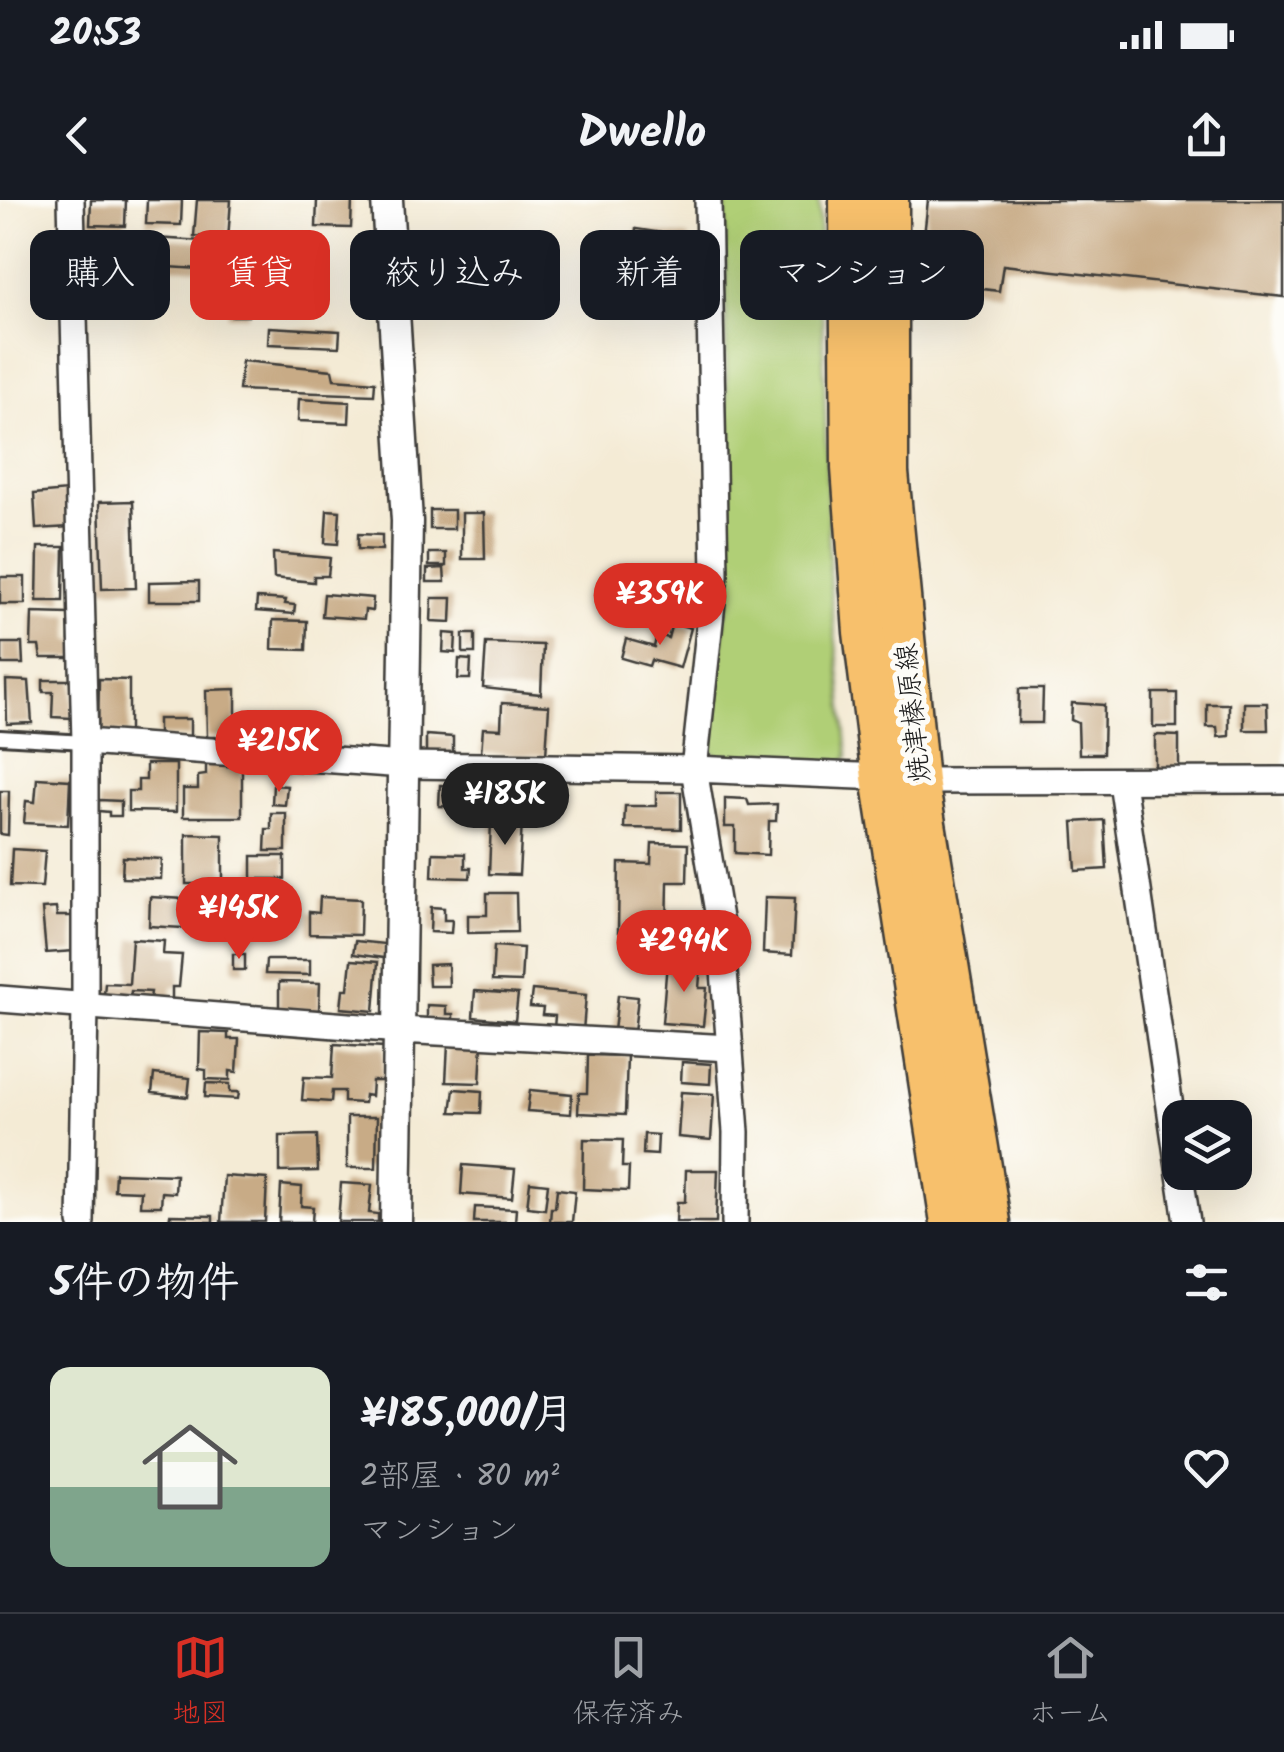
<!DOCTYPE html>
<html lang="ja">
<meta charset="utf-8">
<style>
:root{--surface:#171b24;--page:#242831;--text:#f1f3f6;--muted:#9ea1a6;--line:#363941;--accent:#d93025}
body{margin:0;font-family:Kalam,"Klee One",sans-serif;background:var(--page);color:var(--text);height:100vh;display:flex;flex-direction:column;font-size:38px;white-space:nowrap}
*{box-sizing:border-box;margin:0}
p{font-size:32px;color:var(--muted)}
.icon{flex:none;width:55px;height:55px;fill:none;stroke:currentColor;stroke-width:2;stroke-linecap:round;stroke-linejoin:round}
.map{position:relative;height:1022px;overflow:hidden}
.details{display:flex;flex-direction:column;background:var(--surface);flex:1}
.details>*{flex:none}
.guide{position:absolute;left:30px;top:30px;width:1225px;height:90px;display:flex;gap:20px}
.controls{position:absolute;left:1162px;top:900px;display:grid;gap:20px}
.controls a{display:grid;place-items:center;width:90px;height:90px;border-radius:20px;background:var(--surface);box-shadow:0 10px 40px #0002;font-size:50px}
.price{position:absolute;translate:-50% -85px;padding:0 22px;border-radius:35px;background:var(--accent);color:#fff;font-size:32px;line-height:65px;filter:drop-shadow(0 2px 5px #0008)}
.price::after{content:'';position:absolute;left:50%;top:60px;width:30px;height:22px;margin-left:-15px;background:inherit;clip-path:polygon(0 0,100% 0,50% 100%)}
.price.on{background:#222;color:#fff}
ul{padding:0;list-style:none}
li{display:flex;align-items:center;gap:30px;height:250px;padding:0 50px}
li span{display:grid;place-items:center;flex:none;width:280px;height:200px;border-radius:20px;color:#555}
li>.icon{margin-inline-start:auto}
span .icon{width:120px;height:120px;fill:#fffc;stroke-width:1}
li b{font-size:42px}
h2{display:flex;justify-content:space-between;align-items:center;height:120px;padding:0 50px;font-size:42px}
.chip{padding:0 35px;border-radius:20px;background:var(--surface);box-shadow:0 10px 40px #0002;font-size:35px;line-height:90px}
.chip.on{background:var(--accent);color:#fff}
.status{display:flex;justify-content:space-between;align-items:center;height:70px;padding:0 50px;background:var(--surface);direction:ltr}
.status svg{height:28px;fill:currentColor}
header{display:flex;justify-content:space-between;align-items:center;height:130px;padding:0 50px;background:var(--surface);font-size:45px;font-weight:600}
.menu{display:flex;justify-content:space-around;align-items:center;height:140px;border-top:2px solid var(--line);background:var(--surface);font-size:28px;color:var(--muted)}
.menu a{display:grid;justify-items:center;gap:5px}
.menu .on{color:var(--accent)}
.map>svg:first-child{display:block}
.green{fill:#b0cf76;stroke:#667649;stroke-width:2.5}
.building{fill:#c8ab86}
.lines{fill:none;stroke-linecap:round;stroke-linejoin:round}
.service-casing{stroke:#3c3b38;stroke-width:18}
.minor-casing{stroke:#3c3b38;stroke-width:30}
.tertiary-casing{stroke:#3c3b38;stroke-width:35}
.primary-casing{stroke:#3c3b38;stroke-width:45}
.service{stroke:#fff;stroke-width:12}
.minor{stroke:#fff;stroke-width:25}
.tertiary{stroke:#fff;stroke-width:30}
.primary{stroke:#f7c06c;stroke-width:40}
.labels{text-anchor:middle;stroke-width:10;stroke-linejoin:round;paint-order:stroke}
.street-label{font-size:28px;fill:#1c1c1c;stroke:#fdfcf7}
</style>
<div class="status"><b>20:53</b><svg viewBox="0 0 49 12"><path d="M0 12V9h3v3zM5 12V6h3v6zM10 12V3h3v9zM15 12V0h3v12zM26 1h20v11H26zM47 4h2v5h-2z"/></svg></div>
<header><svg class="icon" aria-label="back" viewBox="0 0 24 24"><path d="M15 5l-7 7 7 7"/></svg>Dwello<svg class="icon" aria-label="share" viewBox="0 0 24 24"><path d="M12 15V3M7 8l5-5 5 5M5 13v7h14v-7"/></svg></header>
<div class="map">
<svg width="1284" height="1022" viewBox="0 0 1284 1022">
<rect width="100%" height="100%" fill="#fdfcf7"/>
<filter id="ink" filterUnits="userSpaceOnUse"><feTurbulence type="fractalNoise" baseFrequency=".01" numOctaves="2"/><feDisplacementMap in="SourceGraphic" scale="20" xChannelSelector="R" yChannelSelector="G"/><feConvolveMatrix kernelMatrix="1 2 1 2 8 2 1 2 1" color-interpolation-filters="sRGB"/></filter>
<filter id="wash" filterUnits="userSpaceOnUse"><feTurbulence type="fractalNoise" baseFrequency=".0048" numOctaves="4" result="noise"/><feDisplacementMap in="SourceGraphic" scale="40" xChannelSelector="R" yChannelSelector="G"/><feGaussianBlur stdDeviation="2.25" result="paint"/><feColorMatrix in="noise" values="0 0 0 0 0 0 0 0 0 0 0 0 0 0 0 0 0 1.4 0 .05"/><feComposite in="paint" operator="in"/></filter>
<g filter="url(#wash)">
<rect width="100%" height="100%" fill="#f4ebd5"/>
<!-- green -->
<polygon class="green" points="725,0 819,0 830,387 848,556 839,567 718,558 710,548 728,393"/>
<g id="blocks">
<!-- building -->
<g class="building">
<polygon points="91,0 126,0 125,26 90,25"/>
<polygon points="147,0 182,0 181,25 146,24"/>
<polygon points="197,0 231,0 228,39 194,36"/>
<polygon points="317,0 352,0 351,28 316,27"/>
<polygon points="928,0 1284,0 1284,97 1003,65 999,91 919,81"/>
<polygon points="636,29 689,37 686,53 696,55 695,66 665,62 664,69 623,64 626,45 634,46"/>
<polygon points="139,37 202,41 199,69 137,65"/>
<polygon points="221,57 241,58 241,81 221,81"/>
<polygon points="264,84 309,84 309,91 326,91 325,112 264,111"/>
<rect x="228" y="92" width="20" height="24"/>
<polygon points="269,127 340,131 339,147 268,144"/>
<polygon points="242,161 332,170 334,179 375,182 374,195 239,190"/>
<polygon points="299,199 350,202 349,223 298,221"/>
<polygon points="67,291 70,327 36,329 34,294"/>
<polygon points="133,301 136,388 102,389 99,302"/>
<polygon points="327,310 340,311 338,344 325,343"/>
<rect x="430" y="310" width="24" height="19"/>
<polygon points="462,313 484,313 485,359 462,359"/>
<polygon points="358,334 382,335 382,350 358,349"/>
<polygon points="38,347 64,347 63,401 37,401"/>
<polygon points="273,353 330,358 328,376 314,376 314,382 274,378"/>
<rect x="429" y="353" width="17" height="13"/>
<polygon points="444,368 445,382 427,382 427,369"/>
<rect x="0" y="377" width="25" height="27"/>
<polygon points="199,381 199,401 149,401 149,382"/>
<polygon points="620,383 705,393 702,422 635,414 634,426 615,424"/>
<polygon points="324,394 373,398 372,411 365,410 364,419 322,416"/>
<polygon points="257,398 286,400 285,404 295,405 294,414 256,411"/>
<polygon points="432,398 452,398 451,422 431,421"/>
<polygon points="32,413 70,414 69,440 76,440 76,458 41,458 39,446 31,446"/>
<polygon points="273,420 307,421 306,450 272,449"/>
<polygon points="672,423 691,428 680,468 651,460 649,466 621,458 626,439 654,447 657,434 668,438"/>
<polygon points="444,433 456,434 455,453 443,452"/>
<rect x="463" y="434" width="12" height="19"/>
<polygon points="2,443 22,443 23,464 2,464"/>
<polygon points="486,443 543,445 541,494 483,488"/>
<polygon points="459,459 471,460 470,479 458,479"/>
<polygon points="99,479 129,480 129,533 98,532"/>
<polygon points="6,480 29,481 32,523 7,524"/>
<polygon points="43,480 73,480 72,518 52,517 53,492 43,492"/>
<polygon points="236,489 236,537 207,537 206,490"/>
<polygon points="1019,489 1043,489 1042,523 1018,523"/>
<rect x="1153" y="493" width="24" height="34"/>
<polygon points="502,503 549,506 546,556 481,553 483,528 501,529"/>
<polygon points="1072,503 1104,505 1103,554 1079,554 1078,523 1071,520"/>
<polygon points="1244,503 1267,503 1268,530 1244,530"/>
<polygon points="1207,504 1229,504 1229,536 1218,537 1217,527 1207,527"/>
<polygon points="158,519 190,519 190,537 158,536"/>
<polygon points="426,535 453,537 453,555 426,552"/>
<polygon points="1155,535 1179,536 1179,569 1155,570"/>
<polygon points="146,564 176,564 176,612 128,611 128,591 138,591 138,580 146,580"/>
<polygon points="206,565 242,565 242,617 183,617 183,589 198,589 198,576 206,575"/>
<polygon points="480,577 519,580 518,609 477,607"/>
<polygon points="37,578 70,580 68,625 24,623 26,601 35,602"/>
<polygon points="273,585 287,586 285,605 272,604"/>
<polygon points="440,585 467,587 466,607 439,606"/>
<polygon points="0,591 9,591 8,635 0,634"/>
<polygon points="656,592 681,592 681,629 624,628 625,606 656,606"/>
<polygon points="725,598 747,599 749,605 777,604 776,621 769,621 768,655 735,653 735,627 725,627"/>
<polygon points="99,600 121,601 121,616 109,616 109,612 99,611"/>
<polygon points="271,613 286,613 286,651 265,651 266,629 271,629"/>
<polygon points="1104,620 1107,669 1076,671 1073,622"/>
<polygon points="491,621 522,622 519,675 489,674"/>
<polygon points="186,634 223,635 223,684 186,684"/>
<polygon points="652,643 688,644 687,682 668,682 667,733 618,732 619,663 651,664"/>
<polygon points="12,649 45,651 42,687 10,686"/>
<polygon points="433,653 465,654 465,668 471,668 470,678 432,677"/>
<rect x="252" y="656" width="33" height="23"/>
<polygon points="123,657 162,659 161,679 122,678"/>
<polygon points="487,693 516,693 517,732 468,733 468,715 487,715"/>
<polygon points="150,697 185,699 183,728 149,726"/>
<polygon points="320,697 361,699 360,735 309,734 309,712 319,713"/>
<polygon points="765,697 795,698 792,755 763,753"/>
<polygon points="431,707 444,708 444,720 452,720 451,733 430,732"/>
<polygon points="56,708 57,716 73,716 74,751 46,753 42,709"/>
<rect x="229" y="714" width="12" height="15"/>
<polygon points="267,714 267,730 255,730 255,715"/>
<polygon points="132,739 164,741 163,754 182,755 179,787 172,787 172,800 150,799 151,792 131,791 130,797 104,795 105,783 129,784"/>
<polygon points="355,741 385,744 384,758 353,754"/>
<polygon points="494,746 523,748 521,782 492,781"/>
<rect x="233" y="754" width="12" height="16"/>
<polygon points="266,760 310,760 310,775 265,774"/>
<polygon points="351,760 378,762 374,811 341,808 343,789 348,789"/>
<polygon points="667,762 701,764 699,788 707,788 703,826 662,823"/>
<polygon points="448,764 449,786 429,786 428,765"/>
<polygon points="279,782 320,783 319,810 279,809"/>
<polygon points="532,790 586,795 583,831 554,828 555,816 542,815 543,808 530,807"/>
<polygon points="475,791 518,794 515,821 473,817"/>
<polygon points="618,795 638,797 634,833 614,831"/>
<polygon points="427,805 446,806 446,814 453,814 453,820 427,820"/>
<polygon points="200,832 228,833 228,839 239,839 237,872 230,871 230,880 206,879 206,870 199,869"/>
<polygon points="334,844 384,847 382,881 372,881 371,896 365,895 364,903 344,902 344,891 332,891 331,902 302,900 304,877 332,878"/>
<polygon points="448,844 482,844 480,883 446,882"/>
<polygon points="588,855 627,856 625,915 578,913 579,893 587,893"/>
<polygon points="682,862 711,864 710,884 681,882"/>
<polygon points="154,874 190,878 188,897 152,893"/>
<polygon points="206,883 230,884 230,892 239,892 238,899 205,897"/>
<polygon points="454,889 482,891 481,913 451,912"/>
<polygon points="530,890 572,894 571,914 527,911"/>
<polygon points="681,892 714,894 711,940 678,937"/>
<polygon points="347,917 377,917 376,968 347,968"/>
<polygon points="644,934 658,935 657,955 643,954"/>
<polygon points="317,935 318,971 280,972 280,936"/>
<polygon points="584,939 623,940 622,967 629,967 628,991 583,989"/>
<polygon points="463,965 515,969 512,998 461,994"/>
<polygon points="686,970 718,970 716,1022 676,1022 677,1002 685,1002"/>
<polygon points="115,973 176,975 175,993 162,992 161,1006 140,1006 141,991 114,990"/>
<polygon points="224,976 267,979 265,1022 221,1022"/>
<polygon points="530,982 548,984 545,1009 527,1007"/>
<polygon points="341,983 372,985 369,1013 378,1014 378,1022 338,1022"/>
<polygon points="281,985 302,987 301,1006 313,1007 312,1022 279,1022"/>
<polygon points="557,989 575,991 572,1022 550,1022 551,1008 555,1008"/>
<polygon points="475,1007 516,1009 515,1022 474,1022"/>
<polygon points="170,1015 213,1016 213,1022 169,1022"/>
</g>
</g>
</g>
<g filter="url(#ink)">
<use href="#blocks" fill-opacity="0" stroke="#3c3b38" stroke-width="2.5"/>
<g class="lines">
<!-- service casing -->
<g class="service-casing">
<g id="service">
<polyline points="618,372 715,375"/>
<polyline points="0,537 85,542"/>
</g>
</g>
<!-- minor casing -->
<g class="minor-casing">
<g id="minor">
<polyline points="71,0 85,542 85,807 81,1022"/>
<polyline points="85,542 404,565 694,569 715,375 708,0"/>
<polyline points="918,581 1284,580"/>
<polyline points="1122,582 1187,1022"/>
<polyline points="0,799 400,830 730,848"/>
<polyline points="735,1022 736,932 721,730 694,569 882,577"/>
</g>
</g>
<!-- tertiary casing -->
<g class="tertiary-casing">
<polyline id="tertiary" points="387,0 407,321 396,1022"/>
</g>
<!-- primary casing -->
<g class="primary-casing">
<g id="primary">
<polyline points="850,0 852,268 864,432 882,577 951,1022"/>
<polyline points="888,0 888,273 918,581 990,1022"/>
</g>
</g>
<!-- service -->
<use href="#service" class="service"/>
<!-- minor -->
<use href="#minor" class="minor"/>
<!-- tertiary -->
<use href="#tertiary" class="tertiary"/>
<!-- primary -->
<use href="#primary" class="primary"/>
</g>
</g>
<g class="labels">
<!-- street labels -->
<g class="street-label">
<text transform="translate(912 513) rotate(-96)" y="10">焼津榛原線</text>
</g>
</g>
</svg>
<div class="controls">
<a><svg class="icon" aria-label="layers" viewBox="0 0 24 24"><path d="M12 4l9 5-9 5-9-5zM3 14l9 5 9-5"/></svg></a>
</div>
<b class="price" style="left:660px;top:448px">¥359K</b>
<b class="price" style="left:279px;top:595px">¥215K</b>
<b class="price on" style="left:505px;top:648px">¥185K</b>
<b class="price" style="left:239px;top:762px">¥145K</b>
<b class="price" style="left:684px;top:795px">¥294K</b>
<div class="guide">
<a class="chip">購入</a>
<a class="chip on">賃貸</a>
<a class="chip">絞り込み</a>
<a class="chip">新着</a>
<a class="chip">マンション</a>
</div>
</div>
<section class="details">
<h2>5件の物件<svg class="icon" aria-label="filters" viewBox="0 0 24 24"><path d="M4 7h16M4 17h16"/><circle cx="9" cy="7" r="2"/><circle cx="15" cy="17" r="2"/></svg></h2>
<ul>
<li><span style="background:linear-gradient(#dfe7d0 60%,#7fa58c 0)"><svg class="icon" aria-label="home" viewBox="0 0 24 24"><path d="M3 11l9-7 9 7M6 9v11h12V9"/></svg></span><div><b>¥185,000/月</b><p>2部屋 · 80 m²</p><p>マンション</p></div><svg class="icon" aria-label="heart" viewBox="0 0 24 24"><path d="M12 20l-8-8c-3-5 5-10 8-4 3-6 11-1 8 4z"/></svg></li>
</ul>
</section>
<nav class="menu">
<a class="on"><svg class="icon" aria-label="map" viewBox="0 0 24 24"><path d="M3 6l6-2 6 2 6-2v14l-6 2-6-2-6 2zM9 4v14M15 6v14"/></svg>地図</a>
<a><svg class="icon" aria-label="saved" viewBox="0 0 24 24"><path d="M7 4h10v16l-5-4-5 4z"/></svg>保存済み</a>
<a><svg class="icon" aria-label="home" viewBox="0 0 24 24"><path d="M3 11l9-7 9 7M6 9v11h12V9"/></svg>ホーム</a>
</nav>
